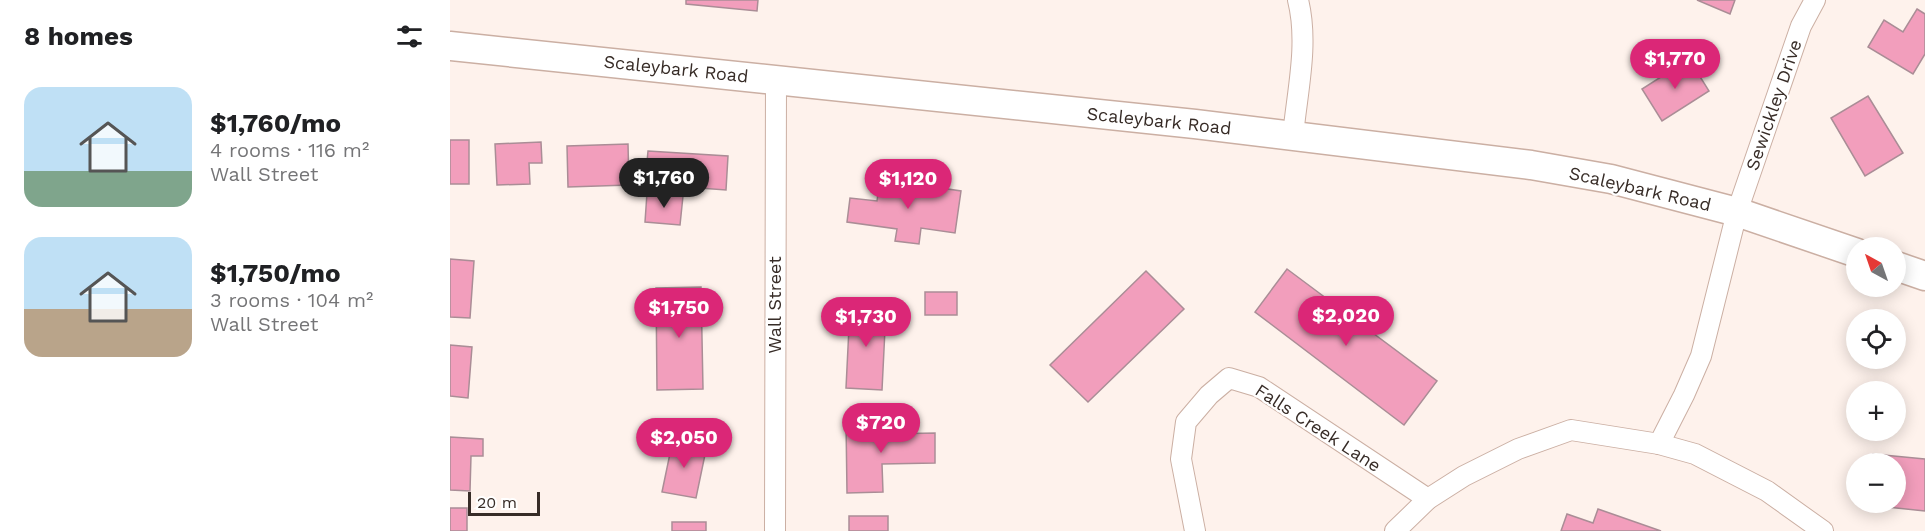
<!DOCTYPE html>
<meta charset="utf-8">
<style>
:root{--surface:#fff;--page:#f6f6f6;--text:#202124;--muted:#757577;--accent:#db2777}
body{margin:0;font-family:"Work Sans",sans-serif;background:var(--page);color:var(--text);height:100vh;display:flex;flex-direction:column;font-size:22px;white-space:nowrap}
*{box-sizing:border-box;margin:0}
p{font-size:20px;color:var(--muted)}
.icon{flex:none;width:33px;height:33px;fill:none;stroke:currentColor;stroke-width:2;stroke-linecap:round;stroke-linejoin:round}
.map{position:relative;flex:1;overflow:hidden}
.panel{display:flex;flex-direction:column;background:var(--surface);width:450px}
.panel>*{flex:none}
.needle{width:39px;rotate:320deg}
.controls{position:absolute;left:1396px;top:237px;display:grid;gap:12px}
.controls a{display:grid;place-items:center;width:60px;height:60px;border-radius:50%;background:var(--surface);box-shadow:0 3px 15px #0003;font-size:30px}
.scale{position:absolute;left:18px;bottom:15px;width:72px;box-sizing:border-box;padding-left:6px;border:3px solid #372c27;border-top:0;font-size:16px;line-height:21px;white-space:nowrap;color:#372c27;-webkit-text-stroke:4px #fff;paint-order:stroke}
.price{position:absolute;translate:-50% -51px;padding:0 14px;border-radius:21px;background:var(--accent);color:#fff;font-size:20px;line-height:39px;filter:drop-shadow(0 2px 3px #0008)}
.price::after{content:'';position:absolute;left:50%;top:36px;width:18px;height:14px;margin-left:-9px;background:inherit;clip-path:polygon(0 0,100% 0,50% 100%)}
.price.on{background:#222;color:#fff}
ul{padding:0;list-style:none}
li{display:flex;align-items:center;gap:18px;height:150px;padding:0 24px}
li span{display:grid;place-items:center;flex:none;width:168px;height:120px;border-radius:18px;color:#555}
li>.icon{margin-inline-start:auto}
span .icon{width:72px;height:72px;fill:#fffc;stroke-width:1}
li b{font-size:26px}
h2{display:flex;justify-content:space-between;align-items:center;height:72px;padding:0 24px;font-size:26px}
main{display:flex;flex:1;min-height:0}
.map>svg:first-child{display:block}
.building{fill:#f29ebc;stroke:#aa8d96;stroke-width:1.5}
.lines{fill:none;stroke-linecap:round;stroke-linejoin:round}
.street-casing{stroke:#cbafa3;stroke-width:22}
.secondary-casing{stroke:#cbafa3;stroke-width:31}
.street{stroke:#fff;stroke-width:20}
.secondary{stroke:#fff;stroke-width:28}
.labels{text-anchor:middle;stroke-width:4.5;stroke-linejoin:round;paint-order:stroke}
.street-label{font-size:18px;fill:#372c27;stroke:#fff}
</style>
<main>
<section class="panel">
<h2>8 homes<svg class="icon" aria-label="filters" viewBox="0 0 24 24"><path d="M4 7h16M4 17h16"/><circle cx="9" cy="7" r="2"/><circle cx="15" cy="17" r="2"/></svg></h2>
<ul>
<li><span style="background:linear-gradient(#bfe0f5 70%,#7fa58c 0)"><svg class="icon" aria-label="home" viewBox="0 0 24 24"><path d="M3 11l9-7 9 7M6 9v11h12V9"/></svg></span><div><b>$1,760/mo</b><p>4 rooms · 116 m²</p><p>Wall Street</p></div></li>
<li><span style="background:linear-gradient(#bfe0f5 60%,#b9a48a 0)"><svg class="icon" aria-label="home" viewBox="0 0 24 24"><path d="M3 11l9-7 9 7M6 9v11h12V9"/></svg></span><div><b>$1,750/mo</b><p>3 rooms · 104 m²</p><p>Wall Street</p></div></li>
</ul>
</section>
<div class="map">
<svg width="1475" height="531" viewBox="0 0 1475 531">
<rect width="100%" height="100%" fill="#fef2ec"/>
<!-- building -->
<g class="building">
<polygon points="236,0 308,0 307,11 236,4"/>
<polygon points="1247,0 1285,0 1280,14"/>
<polygon points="1467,9 1475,14 1475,54 1463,74 1418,47 1434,20 1453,32"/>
<polygon points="1239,59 1259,91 1212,121 1192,89"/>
<polygon points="1418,96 1453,153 1415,176 1381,118"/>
<rect x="0" y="140" width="19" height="44"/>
<polygon points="91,142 92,163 79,163 80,184 47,185 45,144"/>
<polygon points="178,144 179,185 118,187 117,146"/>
<polygon points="198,151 278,156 276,190 195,184"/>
<polygon points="430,179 511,191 505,233 471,228 469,244 445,241 447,229 397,222 400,198 427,201"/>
<polygon points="197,193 233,196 230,225 195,222"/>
<polygon points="0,259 24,261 20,318 0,317"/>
<polygon points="837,269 987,381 954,425 805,312"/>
<polygon points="696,271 734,309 638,402 600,365"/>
<polygon points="251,287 253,389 207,390 206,288"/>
<rect x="475" y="292" width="32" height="23"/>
<polygon points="400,307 436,309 432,390 396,388"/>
<polygon points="0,345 22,347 18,398 0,396"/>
<polygon points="396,422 432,422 432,434 485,433 485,463 432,464 433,492 397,493"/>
<polygon points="0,437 33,439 33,456 21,456 20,491 0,490"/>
<polygon points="223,439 257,445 246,498 212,492"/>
<polygon points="1423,454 1475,459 1475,511 1418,505 1419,502 1446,502 1446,464 1422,464"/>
<rect x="0" y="508" width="17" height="23"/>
<polygon points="1148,509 1211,531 1111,531 1117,514 1143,523"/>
<rect x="399" y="516" width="39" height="15"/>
<rect x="222" y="522" width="34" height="9"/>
</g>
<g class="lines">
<!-- street casing -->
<g class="street-casing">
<g id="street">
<path d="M843,136C847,92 859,44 848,0"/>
<polyline points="1209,444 1234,395 1251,356 1287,212 1351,26 1365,0"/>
<polyline points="325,531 326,79"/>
<polyline points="745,531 731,459 736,422 759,395 779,378 809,387 978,499"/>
<polyline points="945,531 978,499 1014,476 1068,449 1121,430 1209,444 1245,454 1317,491 1373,531"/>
</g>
</g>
<!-- secondary casing -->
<g class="secondary-casing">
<g id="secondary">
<polyline points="0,46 745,124 1081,165 1161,179 1287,212 1407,253"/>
<polyline points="1446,266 1475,276"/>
</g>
</g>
<!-- street -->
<use href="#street" class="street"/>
<!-- secondary -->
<use href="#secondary" class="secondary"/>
</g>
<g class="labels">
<!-- street labels -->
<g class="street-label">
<text transform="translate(226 69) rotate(6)" y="6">Scaleybark Road</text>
<text transform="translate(1324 105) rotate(-71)" y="6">Sewickley Drive</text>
<text transform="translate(709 121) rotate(6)" y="6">Scaleybark Road</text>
<text transform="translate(1190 189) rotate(13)" y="6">Scaleybark Road</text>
<text transform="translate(325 305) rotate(-90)" y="6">Wall Street</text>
<text transform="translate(868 428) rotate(33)" y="6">Falls Creek Lane</text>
</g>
</g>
</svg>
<div class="controls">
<a><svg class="needle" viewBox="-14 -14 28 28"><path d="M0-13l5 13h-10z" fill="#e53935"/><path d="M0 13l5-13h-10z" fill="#757577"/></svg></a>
<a><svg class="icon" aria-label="locate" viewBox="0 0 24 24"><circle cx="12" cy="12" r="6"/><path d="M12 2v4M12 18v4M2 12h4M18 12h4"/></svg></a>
<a>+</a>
<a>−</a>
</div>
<div class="scale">20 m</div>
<b class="price" style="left:1225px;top:90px">$1,770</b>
<b class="price on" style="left:214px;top:209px">$1,760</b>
<b class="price" style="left:458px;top:210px">$1,120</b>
<b class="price" style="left:229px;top:339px">$1,750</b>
<b class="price" style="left:896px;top:347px">$2,020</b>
<b class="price" style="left:416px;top:348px">$1,730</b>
<b class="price" style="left:431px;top:454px">$720</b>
<b class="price" style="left:234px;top:469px">$2,050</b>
</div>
</main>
